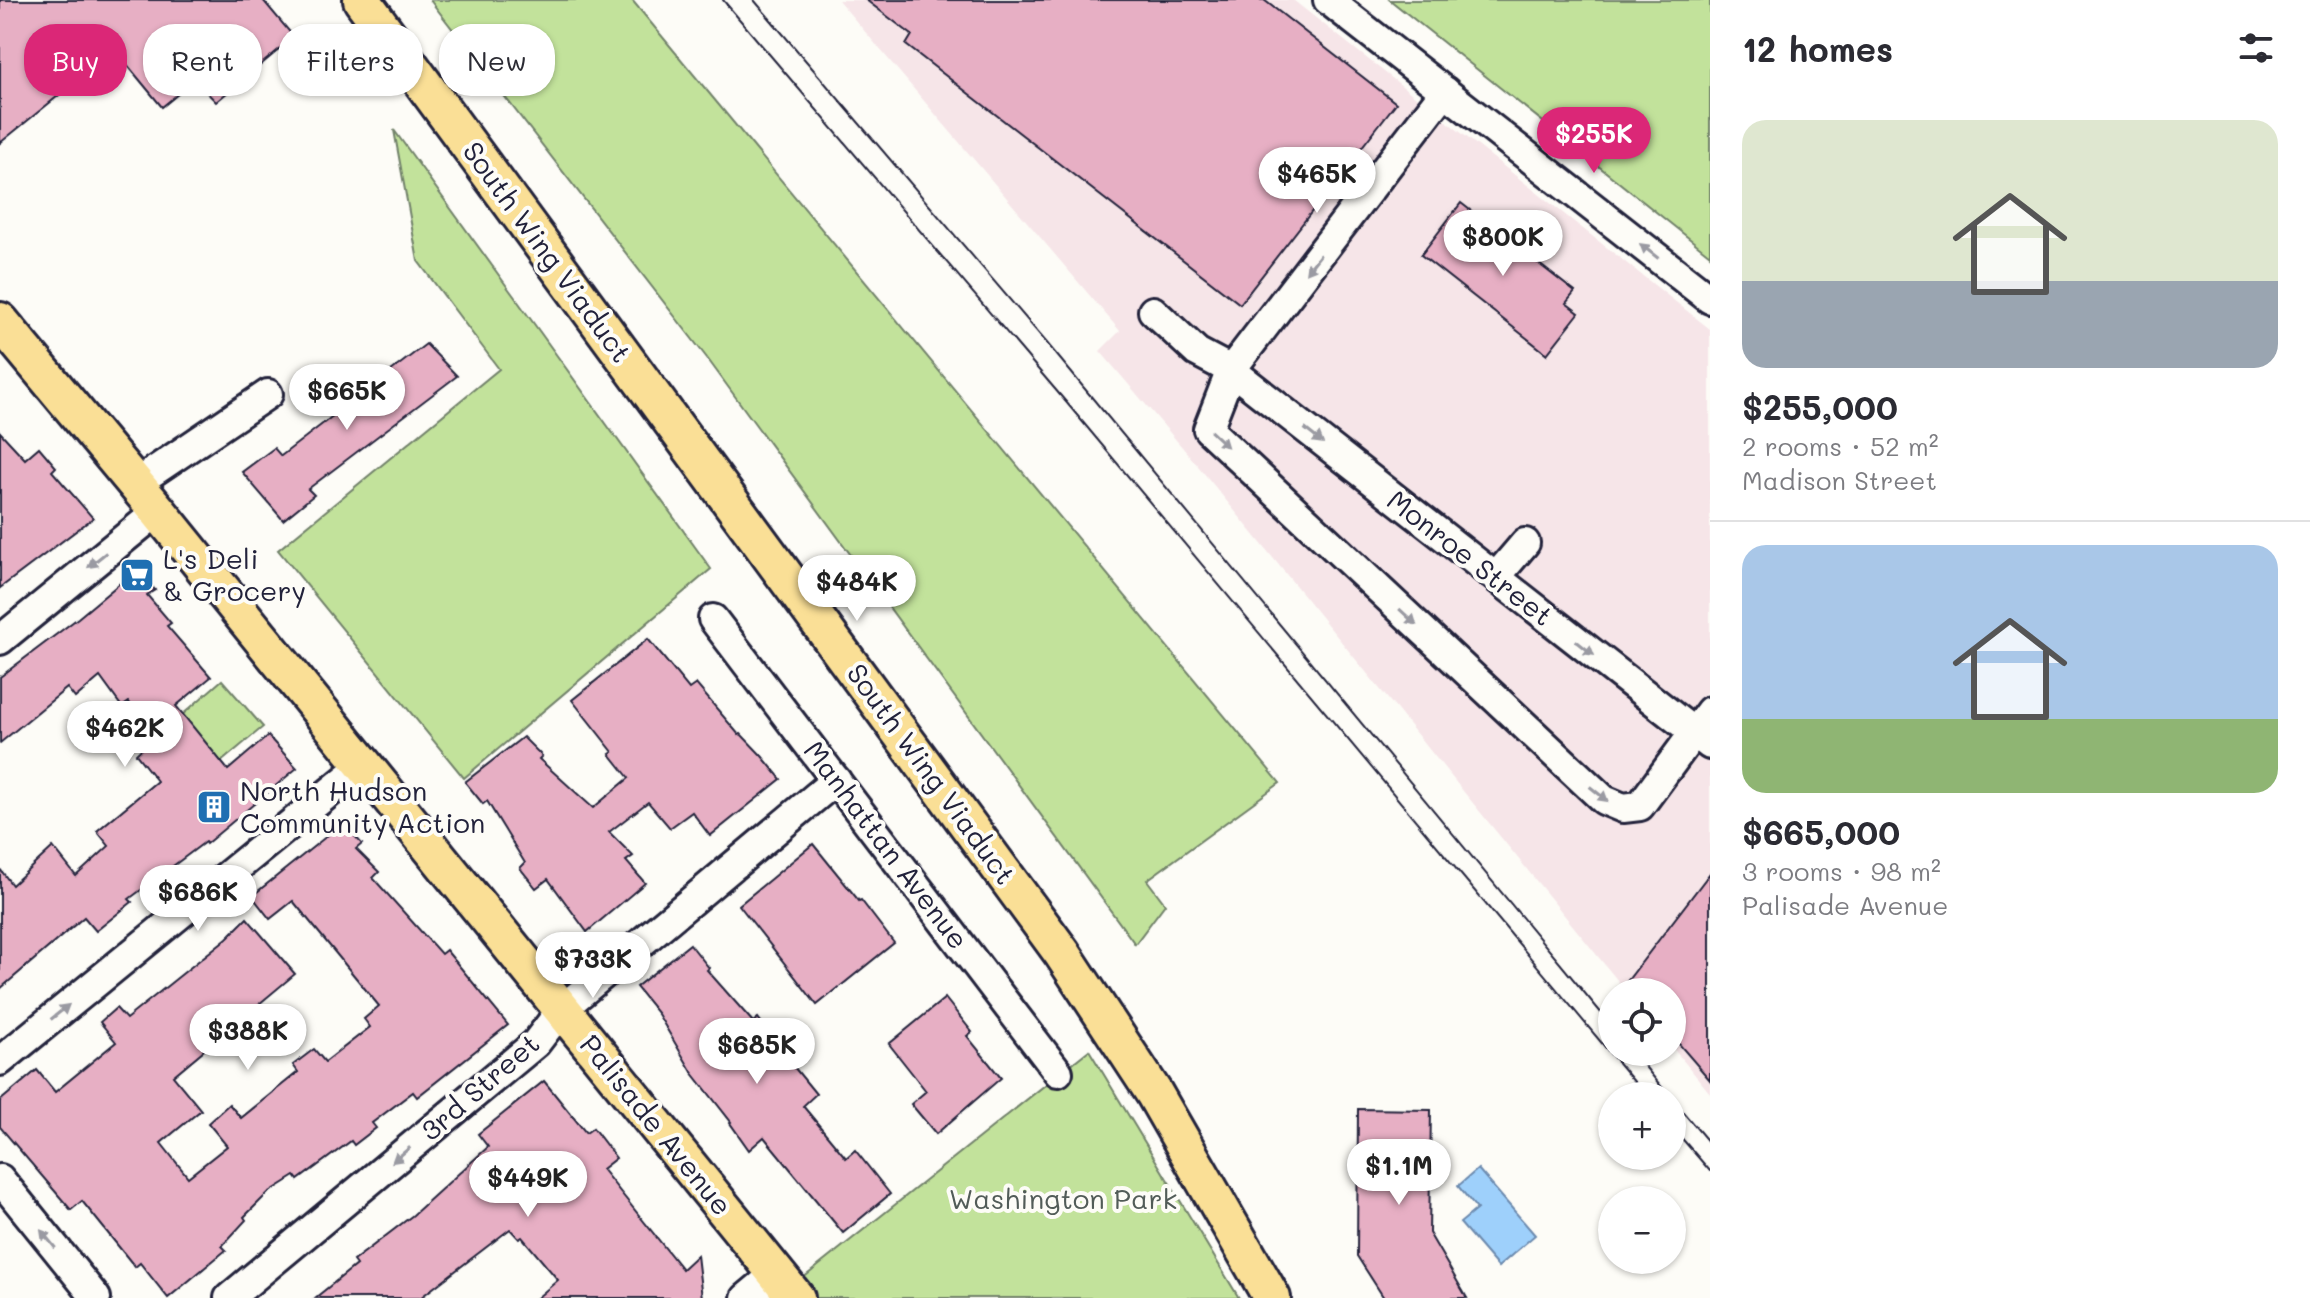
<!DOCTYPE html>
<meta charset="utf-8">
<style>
:root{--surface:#fff;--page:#f7f7f7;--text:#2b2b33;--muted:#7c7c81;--line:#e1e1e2;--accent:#db2777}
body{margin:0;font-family:Mali,sans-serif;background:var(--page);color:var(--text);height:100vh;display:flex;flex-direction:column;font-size:30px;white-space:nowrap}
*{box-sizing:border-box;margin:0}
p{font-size:26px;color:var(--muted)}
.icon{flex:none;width:44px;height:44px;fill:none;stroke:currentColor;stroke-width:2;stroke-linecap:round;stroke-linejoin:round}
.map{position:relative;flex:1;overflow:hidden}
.drawer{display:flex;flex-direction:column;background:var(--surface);width:600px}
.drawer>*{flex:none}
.hud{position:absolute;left:24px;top:24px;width:760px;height:72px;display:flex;gap:16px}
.controls{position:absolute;left:1598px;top:978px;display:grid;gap:16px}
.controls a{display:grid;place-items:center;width:88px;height:88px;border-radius:50%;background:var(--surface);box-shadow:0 2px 6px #0004;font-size:40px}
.price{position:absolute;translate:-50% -68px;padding:0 18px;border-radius:28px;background:#fff;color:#222;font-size:26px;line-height:52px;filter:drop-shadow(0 2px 4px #0008)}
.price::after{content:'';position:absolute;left:50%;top:48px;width:24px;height:18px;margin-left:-12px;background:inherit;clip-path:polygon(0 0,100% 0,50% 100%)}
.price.current{background:var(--accent);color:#fff}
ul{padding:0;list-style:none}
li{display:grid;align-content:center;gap:16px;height:424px;padding:0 32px}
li+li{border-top:2px solid var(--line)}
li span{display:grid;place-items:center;height:248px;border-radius:24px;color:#555}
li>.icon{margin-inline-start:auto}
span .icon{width:144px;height:144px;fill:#fffc;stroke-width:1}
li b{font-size:34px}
h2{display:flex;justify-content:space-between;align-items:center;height:96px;padding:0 32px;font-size:34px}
.chip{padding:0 28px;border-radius:32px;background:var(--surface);box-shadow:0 2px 6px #0004;font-size:28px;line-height:72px}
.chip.current{background:var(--accent);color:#fff}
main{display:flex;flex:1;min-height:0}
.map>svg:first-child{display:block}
.built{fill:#f6e5e8}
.green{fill:#c2e29b;stroke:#72826b;stroke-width:2}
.water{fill:#9ed0fb;stroke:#6c8aae;stroke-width:2}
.building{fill:#e7afc4;stroke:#22223b;stroke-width:2}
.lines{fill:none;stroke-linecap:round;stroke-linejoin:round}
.minor-casing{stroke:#22223b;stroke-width:34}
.major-casing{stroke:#22223b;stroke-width:42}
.minor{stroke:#fdfcf7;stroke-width:28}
.major{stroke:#fadf96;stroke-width:36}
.tram{stroke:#22223b;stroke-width:2}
.oneway{fill:#9a9aa2}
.labels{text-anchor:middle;stroke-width:8;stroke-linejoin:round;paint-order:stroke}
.street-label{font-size:28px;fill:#22223b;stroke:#fdfcf7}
.poi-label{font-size:28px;fill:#22223b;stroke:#fdfcf7;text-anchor:start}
.park-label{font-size:28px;fill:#525c58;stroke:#fdfcf7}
</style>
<main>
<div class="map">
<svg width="1710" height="1298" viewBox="0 0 1710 1298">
<rect width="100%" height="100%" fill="#fdfcf7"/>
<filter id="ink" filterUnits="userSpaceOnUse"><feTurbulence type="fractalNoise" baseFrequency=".0125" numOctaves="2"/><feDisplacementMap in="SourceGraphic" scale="16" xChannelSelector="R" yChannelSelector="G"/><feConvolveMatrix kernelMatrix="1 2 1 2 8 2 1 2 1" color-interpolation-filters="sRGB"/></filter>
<g filter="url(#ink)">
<!-- built -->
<polygon class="built" points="838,0 1293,0 1710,329 1710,687 1688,715 1710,733 1710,1093 1672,1047 1672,992 1627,992 1194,461 1100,351 1120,331"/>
<!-- green -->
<g class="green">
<polygon points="430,0 632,0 1280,783 1147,880 1165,904 1135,944 707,358"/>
<polygon points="1390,0 1710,0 1710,255"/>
<polygon points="394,130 711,569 464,778 278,550 499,369 418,261"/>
<polygon points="222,680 263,727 221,762 182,715"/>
<polygon points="1089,1050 1239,1298 778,1298"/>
</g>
<!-- water -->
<polygon class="water" points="1478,1169 1535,1235 1498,1267 1460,1223 1477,1209 1458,1186"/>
<!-- building -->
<g class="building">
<polygon points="0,0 263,0 294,37 216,102 195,80 162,107 115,50 0,143"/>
<polygon points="866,0 1264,0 1396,103 1240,304 906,45 912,35"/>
<polygon points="1461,203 1575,292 1566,303 1579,313 1547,354 1421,255"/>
<polygon points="426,344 457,376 308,489 314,495 283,520 242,472 274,448 281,456"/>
<polygon points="0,432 25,459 39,447 56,467 52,471 93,518 0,588"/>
<polygon points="137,569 155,590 147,595 171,623 167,626 211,677 176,706 228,770 268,736 297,768 206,844 205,842 129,899 132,902 96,931 84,917 0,989 0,869 12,885 53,847 76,876 109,846 97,831 157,781 136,754 151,740 129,702 122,707 100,677 75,698 67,688 0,743 0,677 78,618"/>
<polygon points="648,639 689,689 696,684 739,735 741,734 762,756 781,779 710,836 692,812 670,828 648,802 609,832 633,856 626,861 645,883 587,932 548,879 536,888 520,868 525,863 487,801 483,804 465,782 523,737 542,756 539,759 593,808 629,778 610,754 613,752 572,700"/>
<polygon points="343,823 362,844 356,849 379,872 373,878 441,954 446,950 508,1025 417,1097 413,1092 372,1123 376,1128 354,1145 351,1141 298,1180 295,1176 268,1193 244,1217 246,1220 222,1246 226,1250 168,1298 140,1263 135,1267 82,1201 71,1210 0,1127 0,1101 37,1070 55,1092 116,1042 100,1022 116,1008 126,1019 227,938 247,918 295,974 173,1076 201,1110 161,1143 188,1177 227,1146 208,1123 229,1104 241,1118 298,1072 293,1065 314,1049 325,1062 370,1027 364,1019 379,1006 293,901 270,919 252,896"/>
<polygon points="813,844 859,901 861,900 894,943 817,1005 739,905"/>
<polygon points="1710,873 1710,1080 1672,1036 1672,992 1619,992"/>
<polygon points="690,944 709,968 707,970 753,1022 758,1018 774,1039 772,1040 816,1094 803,1106 846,1158 855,1150 890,1194 843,1233 764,1137 749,1150 730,1123 731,1122 692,1072 658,1014 636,987"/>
<polygon points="945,998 972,1032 967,1036 1001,1078 936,1134 911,1104 926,1091 889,1044"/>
<polygon points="544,1081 586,1133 593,1128 616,1158 602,1169 682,1269 697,1255 702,1298 537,1298 558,1280 522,1237 519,1239 510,1229 420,1298 315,1298 356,1265 353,1261 413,1215 488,1147 478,1134"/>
<polygon points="1358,1109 1431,1110 1429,1233 1467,1298 1384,1298 1357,1256"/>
</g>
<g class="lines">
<!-- minor casing -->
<g class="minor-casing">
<g id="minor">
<polyline points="1328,0 1710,299"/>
<polyline points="1445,91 1231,370 1208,429 1604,800 1623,808 1640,806 1710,711"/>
<polyline points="1153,311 1197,352 1231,370 1710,745"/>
<polyline points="135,484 268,394"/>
<polyline points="1496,577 1525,543"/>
<polyline points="713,619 1058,1072"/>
<polyline points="0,640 158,511"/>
<polyline points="0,1061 363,765"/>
<polyline points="0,1179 96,1298"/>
<polyline points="229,1298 536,1043 562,1009 836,780"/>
<polyline points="746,1298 776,1273"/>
</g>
</g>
<!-- major casing -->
<g class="major-casing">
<g id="major">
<polyline points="362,0 1062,953 1154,1093 1272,1298"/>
<polyline points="0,321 158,511 796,1298"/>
</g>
</g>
<!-- minor -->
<use href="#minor" class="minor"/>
<!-- major -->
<use href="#major" class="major"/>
<!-- tram -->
<g class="tram">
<polyline points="723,0 1066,402 1646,1096"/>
<polyline points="754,0 1046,342 1612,1026"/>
<polyline points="1633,1052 1669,1096"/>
<polyline points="1672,1099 1710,1144"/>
<polyline points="1672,1127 1710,1171"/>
</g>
</g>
<!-- one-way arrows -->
<defs><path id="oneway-solid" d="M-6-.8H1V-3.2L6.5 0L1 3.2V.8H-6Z" transform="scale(2)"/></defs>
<g class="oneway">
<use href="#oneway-solid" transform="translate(1649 251) rotate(-142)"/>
<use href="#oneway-solid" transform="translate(1313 264) rotate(128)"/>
<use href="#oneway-solid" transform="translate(1314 436) rotate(38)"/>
<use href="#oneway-solid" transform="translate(1219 439) rotate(43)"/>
<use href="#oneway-solid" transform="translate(97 560) rotate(141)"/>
<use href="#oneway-solid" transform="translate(1408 617) rotate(43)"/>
<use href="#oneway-solid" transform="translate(1585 648) rotate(38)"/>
<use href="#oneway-solid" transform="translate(1599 794) rotate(39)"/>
<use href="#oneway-solid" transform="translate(60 1012) rotate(-39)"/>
<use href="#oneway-solid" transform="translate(401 1155) rotate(140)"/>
<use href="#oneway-solid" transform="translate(48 1239) rotate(-129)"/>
</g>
</g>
<!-- icons -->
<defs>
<g id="supermarket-square" transform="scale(1.8)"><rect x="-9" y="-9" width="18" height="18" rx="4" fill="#1f6fb2" stroke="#fdfcf7"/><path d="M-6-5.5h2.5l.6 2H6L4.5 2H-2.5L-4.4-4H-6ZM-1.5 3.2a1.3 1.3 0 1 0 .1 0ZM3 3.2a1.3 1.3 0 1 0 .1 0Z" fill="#fff"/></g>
<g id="building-square" transform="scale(1.8)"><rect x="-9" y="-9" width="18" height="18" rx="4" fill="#1f6fb2" stroke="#fdfcf7"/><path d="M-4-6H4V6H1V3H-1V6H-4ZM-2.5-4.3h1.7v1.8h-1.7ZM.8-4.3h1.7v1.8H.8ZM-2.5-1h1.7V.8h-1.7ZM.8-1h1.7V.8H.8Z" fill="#fff"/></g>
</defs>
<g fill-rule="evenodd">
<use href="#supermarket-square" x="137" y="575"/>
<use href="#building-square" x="214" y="807"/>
</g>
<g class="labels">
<!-- street labels -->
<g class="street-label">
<text transform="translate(547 252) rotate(54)" y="10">South Wing Viaduct</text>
<text transform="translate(1470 558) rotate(38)" y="10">Monroe Street</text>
<text transform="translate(931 774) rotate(54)" y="10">South Wing Viaduct</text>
<text transform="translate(886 845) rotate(53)" y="10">Manhattan Avenue</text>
<text transform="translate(480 1087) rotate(-41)" y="10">3rd Street</text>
<text transform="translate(656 1125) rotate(51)" y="10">Palisade Avenue</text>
</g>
<!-- poi labels -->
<g class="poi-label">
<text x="163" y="569">L's Deli<tspan x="163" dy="32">&amp; Grocery</tspan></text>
<text x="240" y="801">North Hudson<tspan x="240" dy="32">Community Action</tspan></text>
</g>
<!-- park labels -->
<g class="park-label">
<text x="1063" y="1209">Washington Park</text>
</g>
</g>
</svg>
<div class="controls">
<a><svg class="icon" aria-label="locate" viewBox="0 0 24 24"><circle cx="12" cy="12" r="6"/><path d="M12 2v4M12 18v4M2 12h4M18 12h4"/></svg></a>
<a>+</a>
<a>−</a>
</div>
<b class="price current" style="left:1594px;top:175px">$255K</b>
<b class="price" style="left:1317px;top:215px">$465K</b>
<b class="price" style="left:1503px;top:278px">$800K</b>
<b class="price" style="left:347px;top:432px">$665K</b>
<b class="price" style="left:857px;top:623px">$484K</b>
<b class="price" style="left:125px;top:769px">$462K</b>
<b class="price" style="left:198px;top:933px">$686K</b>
<b class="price" style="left:593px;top:1000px">$733K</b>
<b class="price" style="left:248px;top:1072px">$388K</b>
<b class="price" style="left:757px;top:1086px">$685K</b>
<b class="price" style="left:1399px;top:1207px">$1.1M</b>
<b class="price" style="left:528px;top:1219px">$449K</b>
<div class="hud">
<a class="chip current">Buy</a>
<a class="chip">Rent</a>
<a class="chip">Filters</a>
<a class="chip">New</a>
</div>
</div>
<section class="drawer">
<h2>12 homes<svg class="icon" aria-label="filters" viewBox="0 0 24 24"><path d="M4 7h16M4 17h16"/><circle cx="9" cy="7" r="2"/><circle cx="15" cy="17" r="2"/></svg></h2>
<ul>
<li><span style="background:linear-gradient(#dfe7d0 65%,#9aa5b1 0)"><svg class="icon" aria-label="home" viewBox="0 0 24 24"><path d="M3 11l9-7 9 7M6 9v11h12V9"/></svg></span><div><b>$255,000</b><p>2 rooms · 52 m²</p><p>Madison Street</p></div></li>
<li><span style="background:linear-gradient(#a9c7e8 70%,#8fb573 0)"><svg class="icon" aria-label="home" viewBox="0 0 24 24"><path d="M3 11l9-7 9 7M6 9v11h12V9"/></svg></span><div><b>$665,000</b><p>3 rooms · 98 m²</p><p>Palisade Avenue</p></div></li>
</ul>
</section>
</main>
